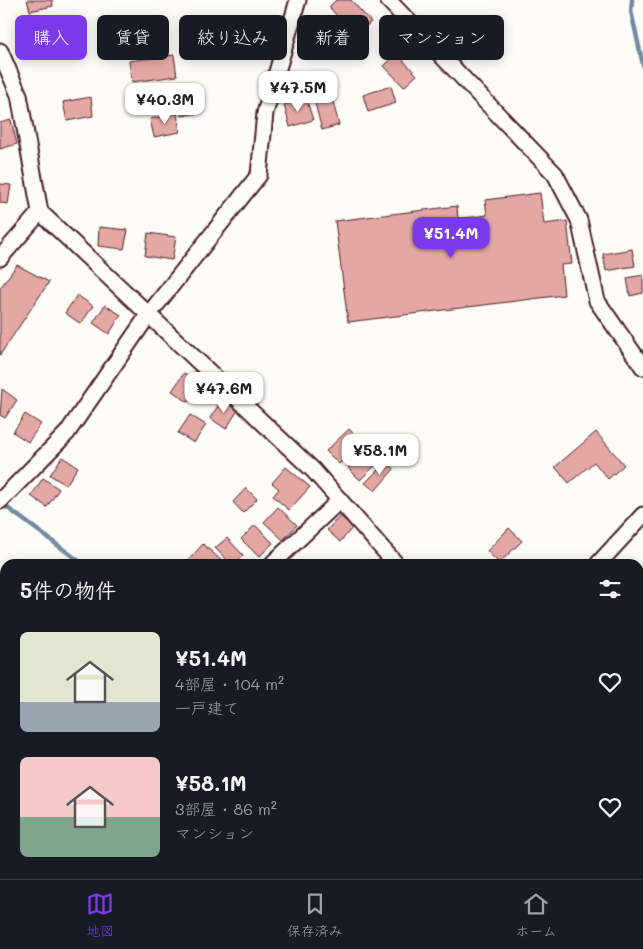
<!DOCTYPE html>
<html lang="ja">
<meta charset="utf-8">
<style>
:root{--surface:#171b24;--page:#242831;--text:#f1f3f6;--muted:#9ea1a6;--line:#363941;--accent:#7c3aed}
body{margin:0;font-family:Mali,"Klee One",sans-serif;background:var(--page);color:var(--text);height:100vh;display:flex;flex-direction:column;font-size:19px;white-space:nowrap}
*{box-sizing:border-box;margin:0}
p{font-size:16px;color:var(--muted)}
.icon{flex:none;width:28px;height:28px;fill:none;stroke:currentColor;stroke-width:2;stroke-linecap:round;stroke-linejoin:round}
.map{position:relative;flex:1;overflow:hidden}
.details{position:absolute;left:0px;top:559px;width:644px;height:321px;display:flex;flex-direction:column;background:var(--surface);border-radius:15px 15px 0 0;box-shadow:0 2px 12px #0003}
.details>*{flex:none}
.guide{position:absolute;left:15px;top:15px;width:614px;height:45px;display:flex;gap:10px}
.price{position:absolute;translate:-50% -42px;padding:0 11px;border-radius:10px;background:#fff;color:#222;font-size:16px;line-height:32px;filter:drop-shadow(0 1px 2px #0008)}
.price::after{content:'';position:absolute;left:50%;top:30px;width:15px;height:11px;margin-left:-8px;background:inherit;clip-path:polygon(0 0,100% 0,50% 100%)}
.price.active{background:var(--accent);color:#fff}
ul{padding:0;list-style:none}
li{display:flex;align-items:center;gap:15px;height:125px;padding:0 20px}
li span{display:grid;place-items:center;flex:none;width:140px;height:100px;border-radius:8px;color:#555}
li>.icon{margin-inline-start:auto}
span .icon{width:60px;height:60px;fill:#fffc;stroke-width:1}
li b{font-size:21px}
h2{display:flex;justify-content:space-between;align-items:center;height:60px;padding:0 20px;font-size:21px}
.pill{padding:0 18px;border-radius:8px;background:var(--surface);box-shadow:0 2px 12px #0003;font-size:18px;line-height:45px}
.pill.active{background:var(--accent);color:#fff}
.tab-bar{display:flex;justify-content:space-around;align-items:center;height:70px;border-top:1px solid var(--line);background:var(--surface);font-size:14px;color:var(--muted)}
.tab-bar a{display:grid;justify-items:center;gap:2px}
.tab-bar .active{color:var(--accent)}
.map>svg:first-child{display:block}
.lines{fill:none;stroke-linecap:round;stroke-linejoin:round}
.stream{stroke:#738aa1;stroke-width:4.5}
.building{fill:#e3a8a4;stroke:#4a1f2b}
.minor-casing{stroke:#4a1f2b;stroke-width:19}
.minor{stroke:#fdfcf7;stroke-width:15}
</style>
<div class="map">
<svg width="643" height="879" viewBox="0 0 643 879">
<rect width="100%" height="100%" fill="#fdfcf7"/>
<filter id="ink" filterUnits="userSpaceOnUse"><feTurbulence type="fractalNoise" baseFrequency=".02" numOctaves="2"/><feDisplacementMap in="SourceGraphic" scale="10" xChannelSelector="R" yChannelSelector="G"/><feConvolveMatrix kernelMatrix="1 2 1 2 8 2 1 2 1" color-interpolation-filters="sRGB"/></filter>
<g filter="url(#ink)">
<g class="lines">
<!-- stream -->
<g class="stream">
<polyline points="632,0 631,11 643,65"/>
<polyline points="1,503 83,564"/>
<polyline points="562,875 567,879"/>
</g>
</g>
<!-- building -->
<g class="building">
<polygon points="27,0 52,0 53,6 30,11"/>
<polygon points="336,0 351,0 371,22 355,36 329,7"/>
<polygon points="392,21 413,42 400,54 379,33"/>
<polygon points="397,54 417,75 404,87 384,66"/>
<polygon points="174,55 177,76 132,82 129,61"/>
<polygon points="197,84 202,112 182,116 177,88"/>
<polygon points="391,86 396,103 368,112 363,95"/>
<polygon points="331,94 339,125 322,130 314,99"/>
<polygon points="91,97 93,116 67,121 63,102"/>
<polygon points="306,98 313,120 290,127 284,105"/>
<polygon points="177,113 180,132 154,137 150,119"/>
<polygon points="11,120 17,144 0,149 0,123"/>
<polygon points="0,184 11,185 8,204 0,203"/>
<polygon points="540,193 544,224 567,221 572,264 561,265 564,295 348,322 335,221 457,206 458,219 487,215 485,200"/>
<polygon points="99,227 128,230 124,249 98,246"/>
<polygon points="148,233 176,237 172,260 145,256"/>
<polygon points="632,249 635,266 606,271 603,254"/>
<polygon points="17,265 49,282 0,355 0,288"/>
<polygon points="643,275 643,293 630,296 627,278"/>
<polygon points="77,295 93,306 81,324 65,313"/>
<polygon points="105,305 121,315 109,334 93,323"/>
<polygon points="184,373 200,384 188,402 172,391"/>
<polygon points="2,389 17,400 5,418 0,415"/>
<polygon points="222,400 238,410 226,429 210,418"/>
<polygon points="25,414 41,424 28,442 13,432"/>
<polygon points="190,415 206,425 194,443 178,433"/>
<polygon points="349,429 362,442 339,464 326,451"/>
<polygon points="596,432 624,465 608,479 594,462 569,483 555,467"/>
<polygon points="370,446 383,458 360,480 348,468"/>
<polygon points="62,457 78,467 66,485 50,475"/>
<polygon points="387,461 394,469 375,491 365,483"/>
<polygon points="286,467 310,487 289,510 273,496 279,489 272,483"/>
<polygon points="43,478 59,489 47,507 31,496"/>
<polygon points="246,488 257,499 243,513 233,502"/>
<polygon points="278,507 297,525 283,540 264,522"/>
<polygon points="340,516 353,527 340,542 327,530"/>
<polygon points="255,525 273,543 259,557 241,539"/>
<polygon points="509,528 522,541 499,563 487,551"/>
<polygon points="227,538 243,555 235,564 231,564 215,548"/>
<polygon points="203,544 224,563 223,564 186,563"/>
</g>
<g class="lines">
<!-- minor casing -->
<g class="minor-casing">
<g id="minor">
<polyline points="388,0 555,174 579,220 597,301 643,367"/>
<polyline points="0,51 19,95 40,212 313,470 396,564"/>
<polyline points="0,258 40,212"/>
<polyline points="0,501 67,433 149,314 259,175 265,113 298,0"/>
<polyline points="272,564 340,500"/>
<polyline points="598,564 643,515"/>
<polyline points="0,746 5,751"/>
<polyline points="639,828 643,832"/>
<polyline points="139,875 143,879"/>
<polyline points="319,879 323,875"/>
</g>
</g>
<!-- minor -->
<use href="#minor" class="minor"/>
</g>
</g>
</svg>
<b class="price" style="left:298px;top:113px">¥47.5M</b>
<b class="price" style="left:165px;top:125px">¥40.3M</b>
<b class="price active" style="left:451px;top:259px">¥51.4M</b>
<b class="price" style="left:224px;top:414px">¥47.6M</b>
<b class="price" style="left:380px;top:476px">¥58.1M</b>
<div class="guide">
<a class="pill active">購入</a>
<a class="pill">賃貸</a>
<a class="pill">絞り込み</a>
<a class="pill">新着</a>
<a class="pill">マンション</a>
</div>
<section class="details">
<h2>5件の物件<svg class="icon" aria-label="filters" viewBox="0 0 24 24"><path d="M4 7h16M4 17h16"/><circle cx="9" cy="7" r="2"/><circle cx="15" cy="17" r="2"/></svg></h2>
<ul>
<li><span style="background:linear-gradient(#dfe7d0 70%,#9aa5b1 0)"><svg class="icon" aria-label="home" viewBox="0 0 24 24"><path d="M3 11l9-7 9 7M6 9v11h12V9"/></svg></span><div><b>¥51.4M</b><p>4部屋 · 104 m²</p><p>一戸建て</p></div><svg class="icon" aria-label="heart" viewBox="0 0 24 24"><path d="M12 20l-8-8c-3-5 5-10 8-4 3-6 11-1 8 4z"/></svg></li>
<li><span style="background:linear-gradient(#f6c9c9 60%,#7fa58c 0)"><svg class="icon" aria-label="home" viewBox="0 0 24 24"><path d="M3 11l9-7 9 7M6 9v11h12V9"/></svg></span><div><b>¥58.1M</b><p>3部屋 · 86 m²</p><p>マンション</p></div><svg class="icon" aria-label="heart" viewBox="0 0 24 24"><path d="M12 20l-8-8c-3-5 5-10 8-4 3-6 11-1 8 4z"/></svg></li>
</ul>
</section>
</div>
<nav class="tab-bar">
<a class="active"><svg class="icon" aria-label="map" viewBox="0 0 24 24"><path d="M3 6l6-2 6 2 6-2v14l-6 2-6-2-6 2zM9 4v14M15 6v14"/></svg>地図</a>
<a><svg class="icon" aria-label="saved" viewBox="0 0 24 24"><path d="M7 4h10v16l-5-4-5 4z"/></svg>保存済み</a>
<a><svg class="icon" aria-label="home" viewBox="0 0 24 24"><path d="M3 11l9-7 9 7M6 9v11h12V9"/></svg>ホーム</a>
</nav>
